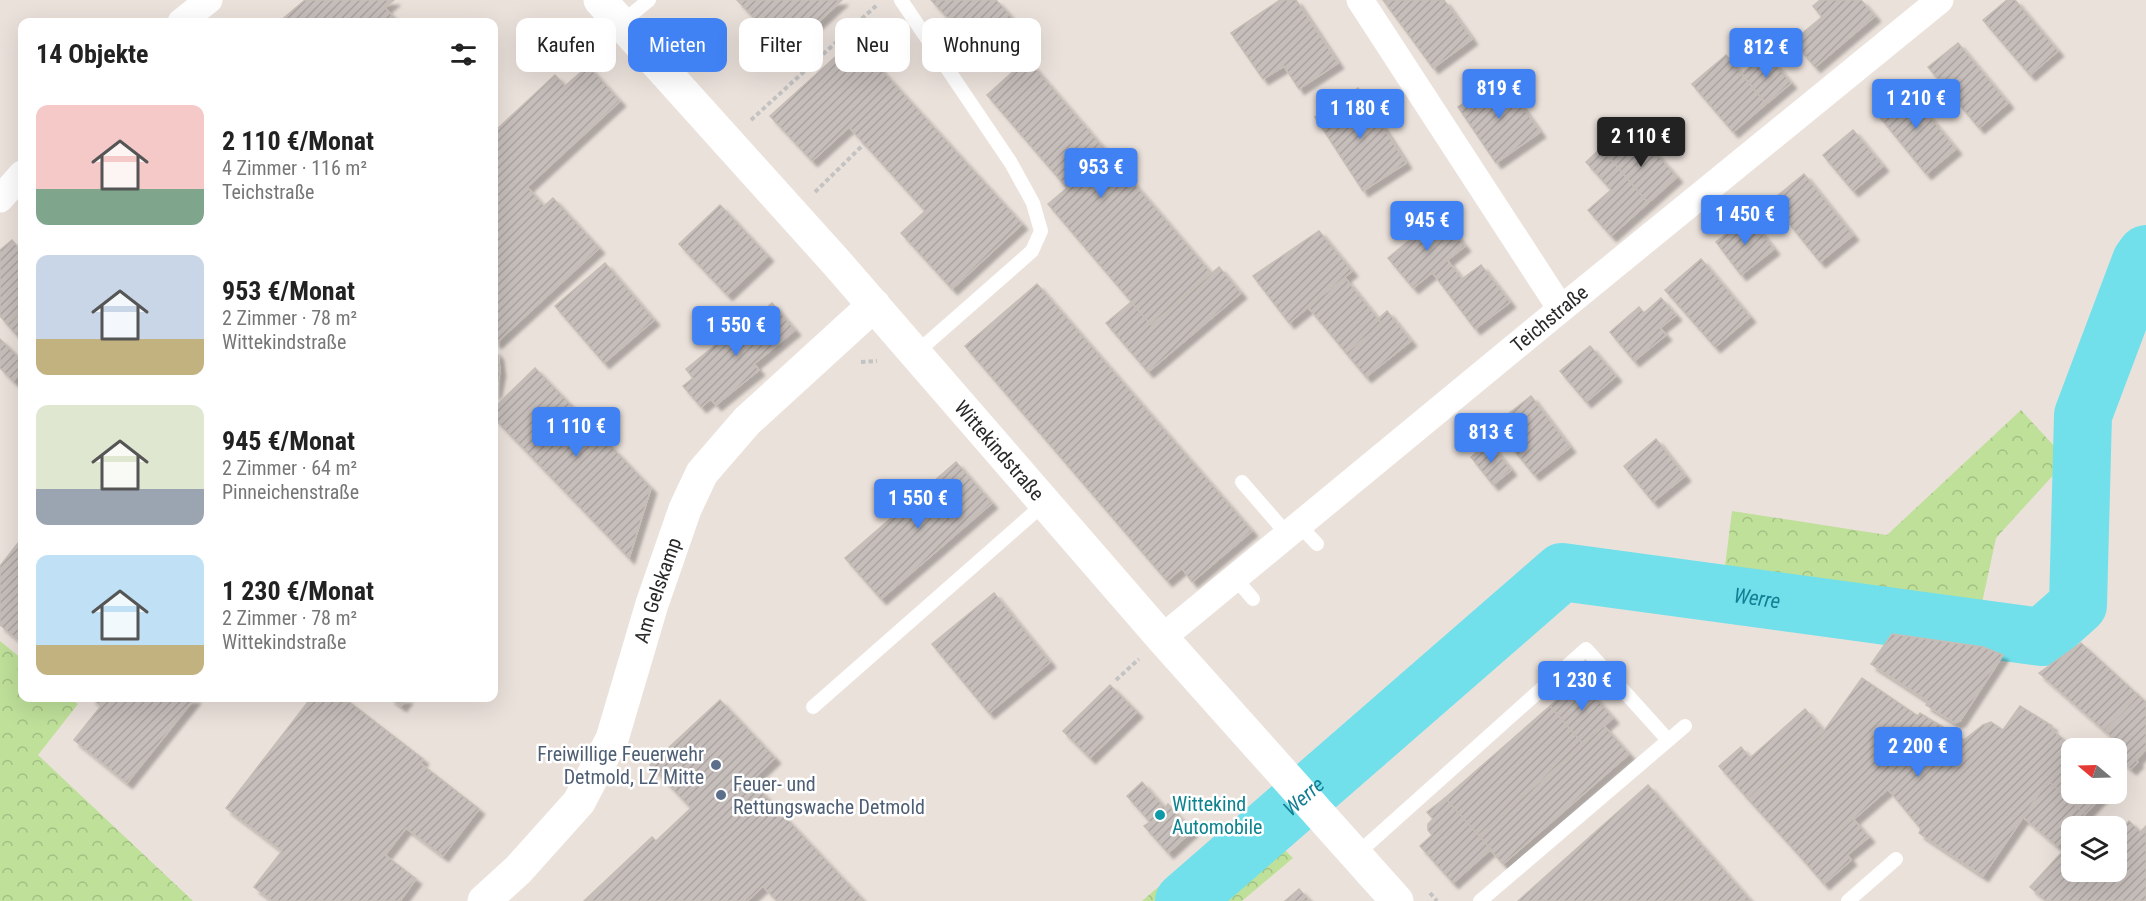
<!DOCTYPE html>
<html lang="de">
<meta charset="utf-8">
<style>
:root{--surface:#fff;--page:#f6f6f6;--text:#222;--muted:#767676;--accent:#4082f3}
body{margin:0;font-family:"Roboto Condensed",sans-serif;background:var(--page);color:var(--text);height:100vh;display:flex;flex-direction:column;font-size:22px;white-space:nowrap}
*{box-sizing:border-box;margin:0}
p{font-size:20px;color:var(--muted)}
.icon{flex:none;width:33px;height:33px;fill:none;stroke:currentColor;stroke-width:2;stroke-linecap:round;stroke-linejoin:round}
.map{position:relative;flex:1;overflow:hidden}
.panel{position:absolute;left:18px;top:18px;width:480px;height:684px;display:flex;flex-direction:column;background:var(--surface);border-radius:12px;box-shadow:0 6px 24px #0002}
.panel>*{flex:none}
.guide{position:absolute;left:516px;top:18px;width:570px;height:54px;display:flex;gap:12px}
.needle{width:39px;rotate:289deg}
.tools{position:absolute;left:2061px;top:738px;display:grid;gap:12px}
.tools a{display:grid;place-items:center;width:66px;height:66px;border-radius:12px;background:var(--surface);box-shadow:0 6px 24px #0002;font-size:30px}
.price{position:absolute;translate:-50% -51px;padding:0 14px;border-radius:6px;background:var(--accent);color:#fff;font-size:20px;line-height:39px;filter:drop-shadow(0 2px 3px #0008)}
.price::after{content:'';position:absolute;left:50%;top:36px;width:18px;height:14px;margin-left:-9px;background:inherit;clip-path:polygon(0 0,100% 0,50% 100%)}
.price.active{background:#222;color:#fff}
ul{padding:0;list-style:none}
li{display:flex;align-items:center;gap:18px;height:150px;padding:0 18px}
li span{display:grid;place-items:center;flex:none;width:168px;height:120px;border-radius:12px;color:#555}
li>.icon{margin-inline-start:auto}
span .icon{width:72px;height:72px;fill:#fffc;stroke-width:1}
li b{font-size:26px}
h2{display:flex;justify-content:space-between;align-items:center;height:72px;padding:0 18px;font-size:26px}
.pill{padding:0 21px;border-radius:12px;background:var(--surface);box-shadow:0 6px 24px #0002;font-size:21px;line-height:54px}
.pill.active{background:var(--accent);color:#fff}
.map>svg:first-child{display:block}
.forest{fill:url(#forest-crowns)}
.lines{fill:none;stroke-linecap:round;stroke-linejoin:round}
.river{stroke:#71e0ea;stroke-width:58}
.building{fill:url(#building-hatch);stroke:#c6bdb5;stroke-width:1.5;filter:url(#shadow)}
.path{stroke:#c3c3c3;stroke-width:4;stroke-dasharray:4.5 3;stroke-linecap:butt}
.service{stroke:#fff;stroke-width:14}
.minor{stroke:#fff;stroke-width:27}
.tertiary{stroke:#fff;stroke-width:33}
.service-dot{fill:#5c6f8a;stroke:#fff;stroke-width:2}
.culture-dot{fill:#0f9aa8;stroke:#fff;stroke-width:2}
.labels{text-anchor:middle;stroke-width:5;stroke-linejoin:round;paint-order:stroke}
.street-label{font-size:20px;fill:#292929;stroke:#fff}
.service-label{font-size:20px;fill:#4e5e75;stroke:#fff;text-anchor:end}
.culture-label{font-size:20px;fill:#0d838f;stroke:#fff;text-anchor:start}
.water-label{font-size:21px;font-style:italic;fill:#127f94;stroke:#fff}
</style>
<div class="map">
<svg width="2146" height="901" viewBox="0 0 2146 901">
<defs>
<pattern id="forest-crowns" width="20" height="18" patternUnits="userSpaceOnUse" patternTransform="scale(1.5)"><rect width="20" height="18" fill="#bee099"/><path d="M2 6a3 3 0 1 1 6 0M12 15a3 3 0 1 1 6 0" fill="none" stroke="#a3c084"/></pattern>
<pattern id="building-hatch" width="6" height="6" patternUnits="userSpaceOnUse" patternTransform="scale(1.5)"><rect width="6" height="6" fill="#c6bebb"/><path d="M-1 1l2-2M0 6l6-6M5 7l2-2" fill="none" stroke="#aaa3a1"/></pattern>
<filter id="shadow"><feDropShadow dx="5.5" dy="5.5" stdDeviation="1.5" flood-color="#0004"/></filter>
</defs>
<rect width="100%" height="100%" fill="#ebe1db"/>
<!-- forest -->
<g class="forest">
<polygon points="2021,410 2067,460 1996,538 1982,603 1934,595 1881,596 1799,575 1724,574 1732,511 1887,535"/>
<polygon points="0,641 22,659 22,698 70,698 78,704 38,755 193,901 0,901"/>
<polygon points="1251,817 1293,858 1242,901 1142,901 1156,889"/>
</g>
<g class="lines">
<!-- river -->
<path class="river" id="s1" d="M1184,901L1562,572L2042,637L2078,605L2083,415L2141,261L2146,254"/>
</g>
<!-- building -->
<g class="building">
<polygon points="305,0 394,0 385,8 398,22 279,22"/>
<polygon points="737,0 842,0 786,52"/>
<polygon points="931,0 996,0 1025,32 991,64"/>
<polygon points="1280,0 1296,0 1338,63 1299,89 1284,66 1263,79 1231,33"/>
<polygon points="1383,0 1444,0 1472,39 1433,68"/>
<polygon points="1820,0 1861,0 1875,16 1815,67 1793,41 1822,17 1813,6"/>
<polygon points="2007,0 2015,0 2058,51 2030,75 1983,20"/>
<polygon points="854,40 1022,224 952,289 901,233 925,211 849,127 812,161 770,116"/>
<polygon points="1958,43 2008,103 1979,128 1928,67"/>
<polygon points="1766,53 1791,83 1766,104 1742,74"/>
<polygon points="1726,55 1766,104 1733,132 1692,84"/>
<polygon points="1027,59 1211,273 1151,325 1048,204 1067,188 987,95"/>
<polygon points="588,66 620,101 527,187 544,206 553,198 599,248 496,343 494,341 494,132 555,75 565,86"/>
<polygon points="1501,77 1540,132 1496,163 1458,107"/>
<polygon points="1905,87 1956,149 1926,174 1875,111"/>
<polygon points="1358,88 1406,163 1363,191 1315,117"/>
<polygon points="1853,130 1883,166 1853,191 1823,155"/>
<polygon points="1616,136 1632,154 1646,142 1677,177 1648,203 1601,148"/>
<polygon points="1601,148 1648,203 1611,236 1588,210 1611,190 1586,162"/>
<polygon points="1804,174 1853,235 1820,262 1771,201"/>
<polygon points="720,205 768,256 727,295 679,244"/>
<polygon points="1440,215 1465,246 1413,288 1388,258"/>
<polygon points="1749,217 1774,249 1741,275 1716,242"/>
<polygon points="1319,231 1352,271 1289,323 1253,276"/>
<polygon points="12,240 22,252 22,311 7,324 0,316 0,250"/>
<polygon points="1701,259 1750,317 1715,347 1665,290"/>
<polygon points="1447,260 1462,279 1481,265 1510,302 1475,329 1432,272"/>
<polygon points="605,263 654,320 604,363 555,306"/>
<polygon points="1219,267 1241,293 1148,372 1106,323 1131,302 1151,325"/>
<polygon points="1345,278 1382,324 1346,353 1308,307"/>
<polygon points="1037,284 1252,531 1192,582 1182,568 1167,581 965,346"/>
<polygon points="1661,298 1676,315 1660,328 1666,335 1634,361 1610,332 1639,307 1644,313"/>
<polygon points="772,303 795,330 754,364 759,370 716,405 711,399 701,407 683,386 693,378 686,369 730,333 732,336"/>
<polygon points="1387,311 1411,341 1366,377 1346,353 1382,324 1378,319"/>
<polygon points="19,314 22,319 21,340 7,324"/>
<polygon points="0,339 22,361 22,370 13,381 0,368"/>
<polygon points="1590,346 1616,376 1586,402 1560,371"/>
<polygon points="494,350 498,355 500,371 496,391 494,394"/>
<polygon points="535,368 651,488 629,558 494,418 494,408"/>
<polygon points="1531,396 1570,447 1534,475 1494,425"/>
<polygon points="1656,439 1685,476 1653,502 1624,466"/>
<polygon points="1489,442 1511,470 1493,485 1471,457"/>
<polygon points="956,462 992,503 881,599 845,558"/>
<polygon points="22,538 22,643 0,625 0,566"/>
<polygon points="994,593 1050,662 989,713 932,644"/>
<polygon points="1892,634 1983,647 2003,655 1960,721 1955,723 1926,705 1928,701 1871,664"/>
<polygon points="2081,643 2138,695 2105,731 2039,673"/>
<polygon points="1862,678 1918,716 1920,713 1964,740 1983,725 1991,722 2003,730 2020,706 2052,726 2050,728 2070,745 2062,755 2072,763 2072,794 2104,794 2085,814 2048,781 1983,876 1919,833 1921,829 1888,789 1805,862 1748,799 1824,731"/>
<polygon points="1580,680 1613,718 1583,744 1550,706"/>
<polygon points="1110,685 1137,712 1090,758 1063,731"/>
<polygon points="2138,695 2146,702 2146,749 2136,760 2138,762 2131,769 2116,757 2116,748 2106,747 2114,739 2105,731"/>
<polygon points="91,698 195,698 127,783 74,740 101,706"/>
<polygon points="311,698 344,698 423,759 420,763 479,809 443,856 406,828 385,855 416,879 400,901 273,901 254,887 282,851 226,808"/>
<polygon points="390,698 407,698 401,706"/>
<polygon points="720,700 775,758 751,781 864,901 777,901 763,886 747,901 584,901 652,837 656,841 691,808 650,765"/>
<polygon points="1550,706 1583,744 1478,836 1445,798"/>
<polygon points="1805,709 1824,731 1748,799 1719,766 1741,747 1750,758"/>
<polygon points="1604,726 1629,754 1503,864 1478,836"/>
<polygon points="2048,781 2085,814 2075,826 2072,826 2072,830 2057,846 2023,817"/>
<polygon points="1142,782 1165,808 1168,804 1192,831 1168,853 1144,826 1150,822 1127,796"/>
<polygon points="1648,785 1713,858 1666,901 1518,901"/>
<polygon points="1445,798 1491,849 1453,883 1420,846 1432,835 1428,830 1428,824 1433,819 1427,812"/>
<polygon points="1853,819 1869,837 1847,855 1851,860 1824,884 1805,862"/>
<polygon points="2129,821 2140,832 2146,826 2146,901 2046,901 2030,887 2072,841 2072,872 2116,872 2116,835"/>
<polygon points="1713,858 1751,901 1666,901"/>
<polygon points="1299,889 1310,901 1285,901"/>
</g>
<g class="lines">
<!-- path -->
<g class="path">
<polyline points="751,120 878,4"/>
<polyline points="815,192 864,144"/>
<polyline points="861,362 877,361"/>
<polyline points="1116,680 1139,659"/>
<polyline points="1430,893 1437,901"/>
</g>
<!-- service -->
<g class="service">
<polyline points="901,0 1011,163 1033,203 1041,231 1032,251 916,353"/>
<polyline points="621,23 649,0"/>
<polyline points="1242,482 1288,535"/>
<polyline points="1299,525 1317,544"/>
<polyline points="1235,578 1253,599"/>
<polyline points="813,707 1045,503"/>
<polyline points="1357,854 1586,649 1668,740"/>
<polyline points="1480,901 1685,726"/>
<polyline points="1848,901 1896,859"/>
</g>
<!-- minor -->
<g class="minor">
<polyline points="1360,0 1561,309"/>
<polyline points="181,22 209,0"/>
<polyline points="0,199 22,174"/>
<path id="s2" d="M1162,638L1561,309L1940,0"/>
</g>
<!-- tertiary -->
<g class="tertiary">
<path id="s3" d="M600,0L836,262L1162,638L1397,901"/>
<path id="s4" d="M484,901L518,870L579,802L612,739L652,604L685,509L702,473L747,421L874,305"/>
</g>
</g>
<!-- markers -->
<g class="service-dot">
<circle cx="716" cy="765" r="6"/>
<circle cx="721" cy="795" r="6"/>
</g>
<circle class="culture-dot" cx="1160" cy="815" r="6"/>
<g class="labels">
<!-- street labels -->
<g class="street-label">
<text dy="7" stroke="none"><textPath href="#s2" startOffset="502">Teichstraße</textPath></text>
<text dy="7" stroke="none"><textPath href="#s3" startOffset="602">Wittekindstraße</textPath></text>
<text dy="7" stroke="none"><textPath href="#s4" startOffset="364">Am Gelskamp</textPath></text>
</g>
<!-- service labels -->
<g class="service-label">
<text x="704" y="761">Freiwillige Feuerwehr<tspan x="704" dy="23">Detmold, LZ Mitte</tspan></text>
<text x="733" y="791" text-anchor="start">Feuer- und<tspan x="733" dy="23">Rettungswache Detmold</tspan></text>
</g>
<!-- culture labels -->
<g class="culture-label">
<text x="1172" y="811">Wittekind<tspan x="1172" dy="23">Automobile</tspan></text>
</g>
<!-- water labels -->
<g class="water-label">
<text dy="7" stroke="none"><textPath href="#s1" startOffset="698">Werre</textPath></text>
<text dy="7" stroke="none"><textPath href="#s1" startOffset="159">Werre</textPath></text>
</g>
</g>
</svg>
<div class="tools">
<a><svg class="needle" viewBox="-14 -14 28 28"><path d="M0-13l5 13h-10z" fill="#e53935"/><path d="M0 13l5-13h-10z" fill="#767676"/></svg></a>
<a><svg class="icon" aria-label="layers" viewBox="0 0 24 24"><path d="M12 4l9 5-9 5-9-5zM3 14l9 5 9-5"/></svg></a>
</div>
<b class="price" style="left:1766px;top:79px">812 €</b>
<b class="price" style="left:1499px;top:120px">819 €</b>
<b class="price" style="left:1916px;top:130px">1 210 €</b>
<b class="price" style="left:1360px;top:140px">1 180 €</b>
<b class="price active" style="left:1641px;top:168px">2 110 €</b>
<b class="price" style="left:1101px;top:199px">953 €</b>
<b class="price" style="left:1745px;top:246px">1 450 €</b>
<b class="price" style="left:1427px;top:252px">945 €</b>
<b class="price" style="left:736px;top:357px">1 550 €</b>
<b class="price" style="left:576px;top:458px">1 110 €</b>
<b class="price" style="left:1491px;top:464px">813 €</b>
<b class="price" style="left:918px;top:530px">1 550 €</b>
<b class="price" style="left:1582px;top:712px">1 230 €</b>
<b class="price" style="left:1918px;top:778px">2 200 €</b>
<div class="guide">
<a class="pill">Kaufen</a>
<a class="pill active">Mieten</a>
<a class="pill">Filter</a>
<a class="pill">Neu</a>
<a class="pill">Wohnung</a>
</div>
<section class="panel">
<h2>14 Objekte<svg class="icon" aria-label="filters" viewBox="0 0 24 24"><path d="M4 7h16M4 17h16"/><circle cx="9" cy="7" r="2"/><circle cx="15" cy="17" r="2"/></svg></h2>
<ul>
<li><span style="background:linear-gradient(#f6c9c9 70%,#7fa58c 0)"><svg class="icon" aria-label="home" viewBox="0 0 24 24"><path d="M3 11l9-7 9 7M6 9v11h12V9"/></svg></span><div><b>2 110 €/Monat</b><p>4 Zimmer · 116 m²</p><p>Teichstraße</p></div></li>
<li><span style="background:linear-gradient(#c9d6e8 70%,#c2b280 0)"><svg class="icon" aria-label="home" viewBox="0 0 24 24"><path d="M3 11l9-7 9 7M6 9v11h12V9"/></svg></span><div><b>953 €/Monat</b><p>2 Zimmer · 78 m²</p><p>Wittekindstraße</p></div></li>
<li><span style="background:linear-gradient(#dfe7d0 70%,#9aa5b1 0)"><svg class="icon" aria-label="home" viewBox="0 0 24 24"><path d="M3 11l9-7 9 7M6 9v11h12V9"/></svg></span><div><b>945 €/Monat</b><p>2 Zimmer · 64 m²</p><p>Pinneichenstraße</p></div></li>
<li><span style="background:linear-gradient(#bfe0f5 75%,#c2b280 0)"><svg class="icon" aria-label="home" viewBox="0 0 24 24"><path d="M3 11l9-7 9 7M6 9v11h12V9"/></svg></span><div><b>1 230 €/Monat</b><p>2 Zimmer · 78 m²</p><p>Wittekindstraße</p></div></li>
</ul>
</section>
</div>
